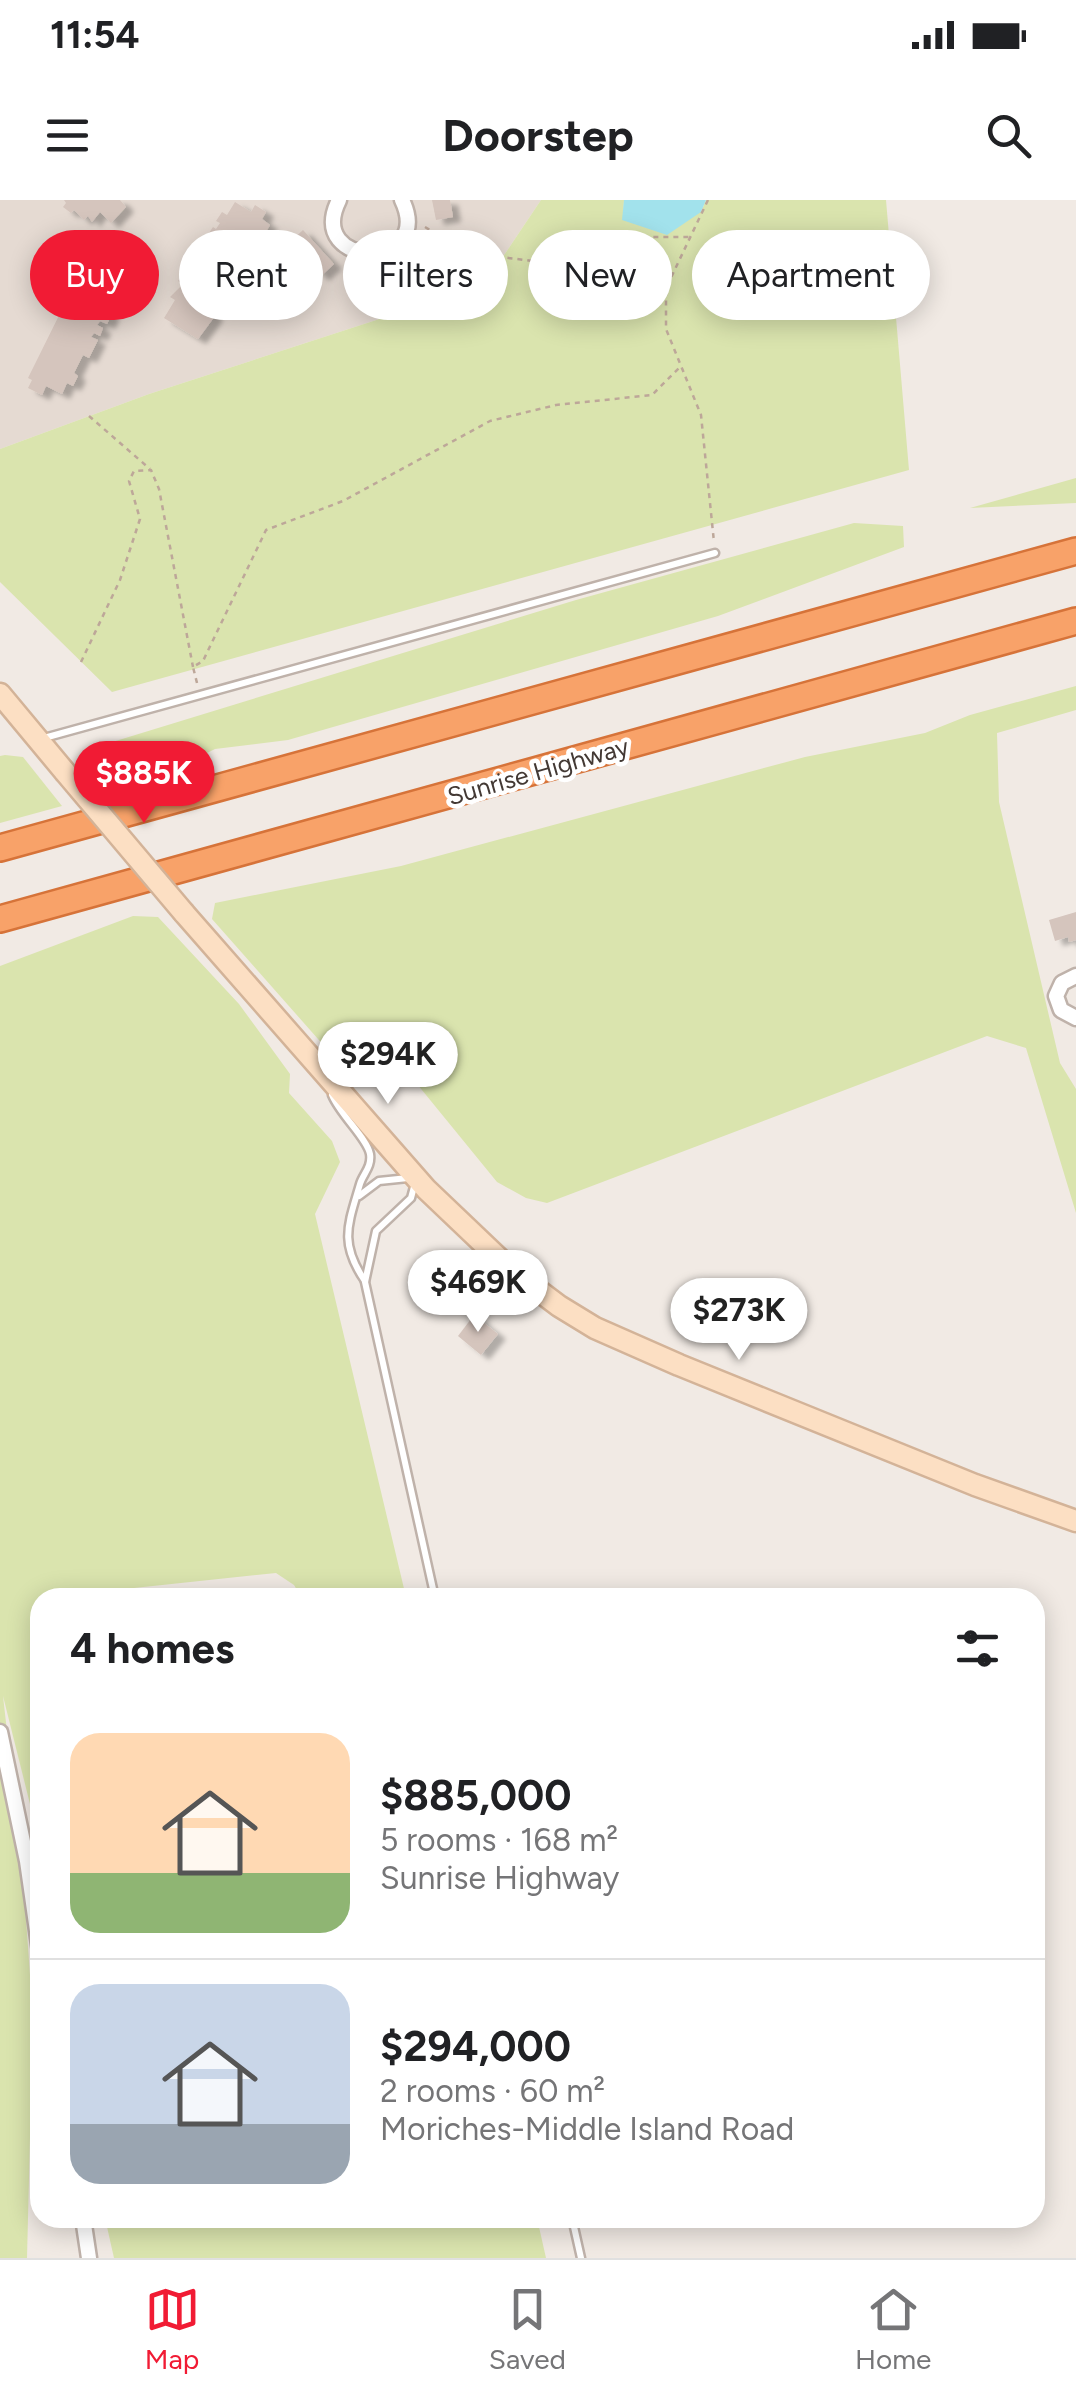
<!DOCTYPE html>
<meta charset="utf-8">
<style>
:root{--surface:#fff;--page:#f2f2f2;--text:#202124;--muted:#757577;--line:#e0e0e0;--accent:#f11b34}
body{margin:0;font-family:Figtree,sans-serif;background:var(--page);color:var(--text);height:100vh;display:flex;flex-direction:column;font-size:38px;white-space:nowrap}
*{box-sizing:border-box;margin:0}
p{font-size:32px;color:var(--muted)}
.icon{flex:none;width:55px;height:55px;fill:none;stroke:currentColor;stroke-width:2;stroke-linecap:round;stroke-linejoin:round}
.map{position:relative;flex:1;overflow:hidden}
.sheet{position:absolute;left:30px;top:1388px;width:1015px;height:640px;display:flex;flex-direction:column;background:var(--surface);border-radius:30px;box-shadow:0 5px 25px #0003}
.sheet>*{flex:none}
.guide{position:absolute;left:30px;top:30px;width:1018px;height:90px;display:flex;gap:20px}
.price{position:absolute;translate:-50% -85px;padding:0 22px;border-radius:35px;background:#fff;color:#222;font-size:32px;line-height:65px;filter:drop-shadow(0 2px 5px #0008)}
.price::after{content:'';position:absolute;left:50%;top:60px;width:30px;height:22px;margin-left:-15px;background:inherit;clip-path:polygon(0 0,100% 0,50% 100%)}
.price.current{background:var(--accent);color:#fff}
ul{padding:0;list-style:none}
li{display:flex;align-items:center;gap:30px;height:250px;padding:0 40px}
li+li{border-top:2px solid var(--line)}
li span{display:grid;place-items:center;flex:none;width:280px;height:200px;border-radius:30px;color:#555}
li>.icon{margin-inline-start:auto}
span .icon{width:120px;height:120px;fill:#fffc;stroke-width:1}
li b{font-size:42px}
h2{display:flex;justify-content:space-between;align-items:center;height:120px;padding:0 40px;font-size:42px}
.chip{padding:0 35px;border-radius:45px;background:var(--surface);box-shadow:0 5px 25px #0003;font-size:35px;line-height:90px}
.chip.current{background:var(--accent);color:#fff}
.status{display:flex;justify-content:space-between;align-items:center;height:70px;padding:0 50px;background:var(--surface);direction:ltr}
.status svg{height:28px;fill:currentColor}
header{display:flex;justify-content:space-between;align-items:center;height:130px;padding:0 40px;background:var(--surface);font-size:45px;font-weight:700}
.tabs{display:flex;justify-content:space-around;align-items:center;height:140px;border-top:2px solid var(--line);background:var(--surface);font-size:28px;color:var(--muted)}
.tabs a{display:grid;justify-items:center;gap:5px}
.tabs .current{color:var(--accent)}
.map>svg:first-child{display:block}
.residential{fill:#e5dad2}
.green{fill:#dae4ae}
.water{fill:#a2e2ec}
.building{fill:#d5c5bd;filter:url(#shadow)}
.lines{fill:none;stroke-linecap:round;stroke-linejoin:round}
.lane-casing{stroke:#bfb2aa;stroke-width:11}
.street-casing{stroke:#bfb2aa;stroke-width:19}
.secondary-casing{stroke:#d3b398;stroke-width:25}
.highway-casing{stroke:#d67339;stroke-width:30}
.path{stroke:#bda799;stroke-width:2.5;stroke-dasharray:5 5;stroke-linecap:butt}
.lane{stroke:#fff;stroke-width:6}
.street{stroke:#fff;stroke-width:14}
.secondary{stroke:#fcdfc3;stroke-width:20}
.highway{stroke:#f8a269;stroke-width:25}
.secondary-bridge-casing{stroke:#d3b398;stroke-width:25;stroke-linecap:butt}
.secondary-bridge{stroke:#fcdfc3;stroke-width:20}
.labels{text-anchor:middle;stroke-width:9;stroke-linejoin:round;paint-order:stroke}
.street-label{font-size:25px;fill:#433934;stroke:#fff}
</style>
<div class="status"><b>11:54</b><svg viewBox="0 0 49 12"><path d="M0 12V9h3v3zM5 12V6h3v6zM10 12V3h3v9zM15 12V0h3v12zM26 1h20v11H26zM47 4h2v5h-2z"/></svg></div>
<header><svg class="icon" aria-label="menu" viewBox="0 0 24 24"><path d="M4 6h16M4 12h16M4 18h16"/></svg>Doorstep<svg class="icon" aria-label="search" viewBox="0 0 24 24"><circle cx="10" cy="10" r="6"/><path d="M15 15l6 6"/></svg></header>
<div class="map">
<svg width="1076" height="2058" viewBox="0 0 1076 2058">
<defs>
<filter id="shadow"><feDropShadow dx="8" dy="5" stdDeviation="2.5" flood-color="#0004"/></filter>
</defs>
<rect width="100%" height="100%" fill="#f1eae4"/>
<!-- residential -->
<polygon class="residential" points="0,0 541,0 484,85 149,194 0,249"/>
<!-- green -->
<g class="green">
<polygon points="541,0 624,0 623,20 701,12 706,0 886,0 909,270 112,492 0,382 0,249 149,194 484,85"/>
<polygon points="1076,278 1076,303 970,308"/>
<polygon points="854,323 903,326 904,347 718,416 288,540 215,549 141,586 112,592 85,567 83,551 576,400"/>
<polygon points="1076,486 1076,510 997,533 999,602 1060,863 1076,889 1076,1013 1026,848 987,836 547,1003 526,998 497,982 395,857 368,839 341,865 212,719 215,703 401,666 805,557 925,533 970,515"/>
<polygon points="5,555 23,557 62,606 0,623 0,556"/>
<polygon points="133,716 158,717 239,804 290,874 289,893 332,941 340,962 315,1014 406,1397 301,1397 294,1385 276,1373 134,1388 115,1397 40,1398 40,1619 33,1616 3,1496 22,1663 33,1817 27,2058 0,2058 0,766"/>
<polygon points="105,2018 537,2018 546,2058 114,2058"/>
</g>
<!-- water -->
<polygon class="water" points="624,0 706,0 701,12 667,35 622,20"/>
<!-- building -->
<g class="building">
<polygon points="64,0 120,0 126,7 111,23 100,12 92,22 88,16 84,20 74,10 71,13 63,7 66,3"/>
<polygon points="432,0 450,0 453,17 436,20"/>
<polygon points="235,2 251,12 255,5 266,12 262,19 270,25 255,50 258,52 240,74 243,76 238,83 234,81 224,97 228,99 224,106 220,104 213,114 215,116 198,139 164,118 175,100 170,97 183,84 178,81 184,72 188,75 198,60 193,57 211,39 207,36 213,27 216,29 220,23 216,21 222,12 227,15"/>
<polygon points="303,30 334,64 321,76 290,42"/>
<polygon points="88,57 125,75 115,96 119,98 114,108 109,106 106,111 112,114 107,124 100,121 97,125 103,128 100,136 94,133 91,137 98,140 89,158 83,155 74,173 78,176 73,186 67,183 62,194 46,186 42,195 28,188 32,180 28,178"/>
<polygon points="1076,712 1076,740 1069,742 1068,737 1055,741 1049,720"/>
<polygon points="474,1115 498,1134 481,1155 458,1136"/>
</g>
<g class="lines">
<!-- lane casing -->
<g class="lane-casing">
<g id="lane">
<polyline points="44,538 715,353"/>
<path d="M332,895C340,915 367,938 370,954C372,967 363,974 360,984C348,1025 339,1043 365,1081"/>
<polyline points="415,983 411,998 376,1031 365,1082 435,1398"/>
<polyline points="359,996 379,981 408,978"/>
<polyline points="572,2018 581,2058"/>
</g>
</g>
<!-- street casing -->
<g class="street-casing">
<g id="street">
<path d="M339,0C304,70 436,71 402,0"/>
<polyline points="1076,776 1062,783 1056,796 1061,810 1076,818"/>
<polyline points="0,1532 27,1661 40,1752"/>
<polyline points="83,2018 89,2058"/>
</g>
</g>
<!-- secondary casing -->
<g class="secondary-casing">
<g id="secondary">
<polyline points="0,494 65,572"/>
<polyline points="184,713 426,989 510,1069 559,1106 595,1128 679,1165 975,1285 1076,1321"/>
</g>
</g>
<!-- highway casing -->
<g class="highway-casing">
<g id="highway">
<polyline points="0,648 1076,351"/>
<polyline points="0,719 1076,421"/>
</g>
</g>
<!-- path -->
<g class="path">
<polyline points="708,0 666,88 666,129 701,215 714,342"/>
<polyline points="425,27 468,53 533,61 605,37 690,37"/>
<polyline points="89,216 150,269"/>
<polyline points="81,462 120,380 140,319 129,281 134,271 151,270 159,289 193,467"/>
<polyline points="197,483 193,467 203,461 266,330 343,301 490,221 556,205 652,195 681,166"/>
</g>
<!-- lane -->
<use href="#lane" class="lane"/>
<!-- street -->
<use href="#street" class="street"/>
<!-- secondary -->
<use href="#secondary" class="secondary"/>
<!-- highway -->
<use href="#highway" class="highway"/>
<!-- secondary-bridge casing -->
<g class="secondary-bridge-casing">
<polyline id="secondary-bridge" points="65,572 184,713"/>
</g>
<!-- secondary-bridge -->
<use href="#secondary-bridge" class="secondary-bridge"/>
</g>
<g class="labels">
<!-- street labels -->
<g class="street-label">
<text transform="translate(538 571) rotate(-16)" y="9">Sunrise Highway</text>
</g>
</g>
</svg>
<b class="price current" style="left:144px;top:626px">$885K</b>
<b class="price" style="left:388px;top:907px">$294K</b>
<b class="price" style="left:478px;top:1135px">$469K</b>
<b class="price" style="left:739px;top:1163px">$273K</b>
<div class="guide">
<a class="chip current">Buy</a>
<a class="chip">Rent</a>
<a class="chip">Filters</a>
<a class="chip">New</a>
<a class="chip">Apartment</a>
</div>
<section class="sheet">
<h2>4 homes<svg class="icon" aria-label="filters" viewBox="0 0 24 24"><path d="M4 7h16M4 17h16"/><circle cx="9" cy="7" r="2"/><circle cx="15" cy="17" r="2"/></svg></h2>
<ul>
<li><span style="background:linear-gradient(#ffd9b3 70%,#8fb573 0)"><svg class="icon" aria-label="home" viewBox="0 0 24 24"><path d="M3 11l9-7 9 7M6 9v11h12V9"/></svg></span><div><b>$885,000</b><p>5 rooms · 168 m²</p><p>Sunrise Highway</p></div></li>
<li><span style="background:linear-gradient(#c9d6e8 70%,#9aa5b1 0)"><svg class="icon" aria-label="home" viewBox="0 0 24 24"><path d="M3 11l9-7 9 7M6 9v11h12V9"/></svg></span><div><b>$294,000</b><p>2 rooms · 60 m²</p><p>Moriches-Middle Island Road</p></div></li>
</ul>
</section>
</div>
<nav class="tabs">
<a class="current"><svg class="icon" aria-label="map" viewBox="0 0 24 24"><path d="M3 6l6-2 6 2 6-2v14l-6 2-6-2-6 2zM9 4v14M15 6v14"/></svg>Map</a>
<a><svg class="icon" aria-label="saved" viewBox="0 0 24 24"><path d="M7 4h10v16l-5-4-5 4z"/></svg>Saved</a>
<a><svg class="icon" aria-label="home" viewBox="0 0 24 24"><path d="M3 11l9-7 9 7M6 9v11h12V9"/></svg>Home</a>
</nav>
